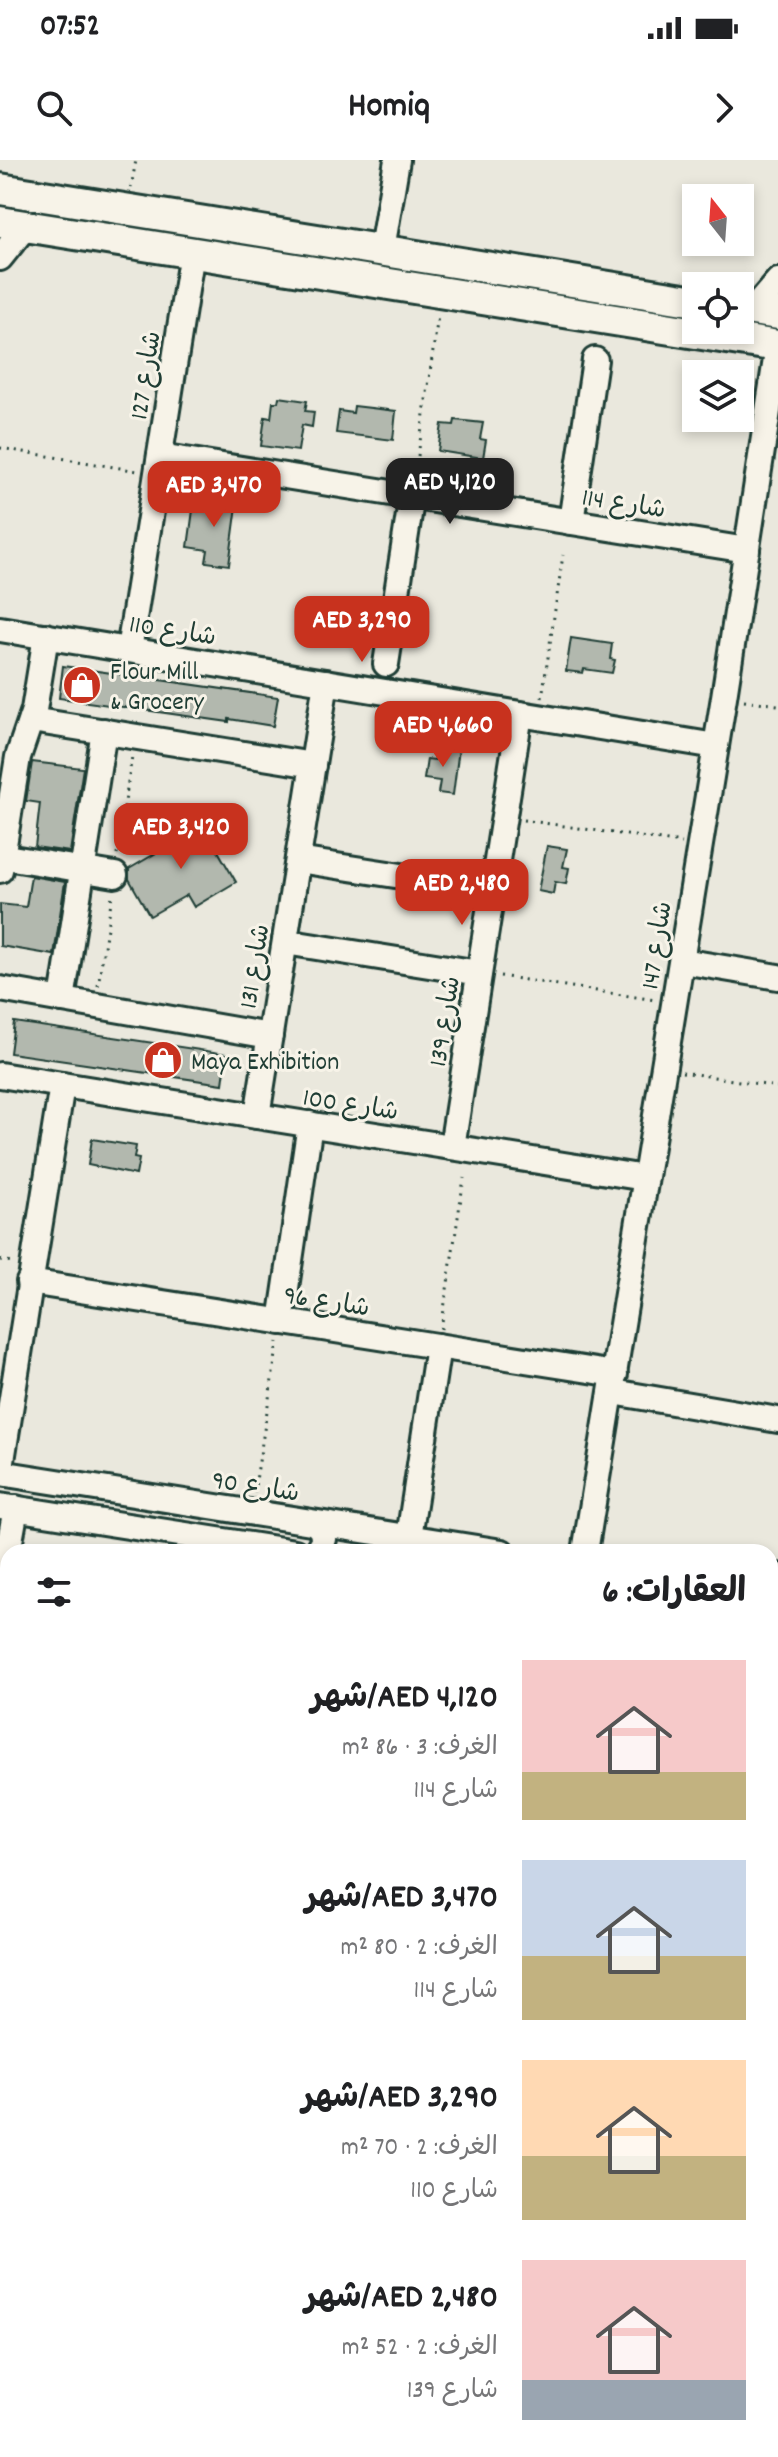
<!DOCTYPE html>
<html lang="ar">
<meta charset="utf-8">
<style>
:root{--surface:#fff;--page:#f2f2f2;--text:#202124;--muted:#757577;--accent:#c8321e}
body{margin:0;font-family:Dekko,"Playpen Sans Arabic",sans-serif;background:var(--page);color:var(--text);direction:rtl;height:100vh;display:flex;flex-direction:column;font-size:30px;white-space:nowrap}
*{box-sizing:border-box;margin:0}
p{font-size:26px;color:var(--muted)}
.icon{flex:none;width:44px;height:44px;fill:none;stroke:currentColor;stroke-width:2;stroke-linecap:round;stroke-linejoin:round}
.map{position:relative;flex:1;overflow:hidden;direction:ltr}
.details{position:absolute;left:0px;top:1384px;width:778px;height:914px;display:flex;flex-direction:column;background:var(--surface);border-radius:24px 24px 0 0;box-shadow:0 4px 12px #0003;direction:rtl}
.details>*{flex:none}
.needle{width:52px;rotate:343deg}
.tools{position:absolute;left:682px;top:24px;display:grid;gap:16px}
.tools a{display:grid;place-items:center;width:72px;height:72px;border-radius:0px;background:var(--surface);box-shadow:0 4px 12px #0003;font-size:40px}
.price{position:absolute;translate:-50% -68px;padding:0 18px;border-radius:16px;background:var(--accent);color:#fff;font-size:26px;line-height:52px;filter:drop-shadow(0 2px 4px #0008)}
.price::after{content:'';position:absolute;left:50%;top:48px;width:24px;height:18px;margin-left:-12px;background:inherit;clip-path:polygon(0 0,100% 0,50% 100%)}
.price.selected{background:#222;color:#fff}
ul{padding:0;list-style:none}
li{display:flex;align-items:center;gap:24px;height:200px;padding:0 32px}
li span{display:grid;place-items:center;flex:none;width:224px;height:160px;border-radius:0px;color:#555}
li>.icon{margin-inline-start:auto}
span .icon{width:96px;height:96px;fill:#fffc;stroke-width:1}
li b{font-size:34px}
h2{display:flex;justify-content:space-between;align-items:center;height:96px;padding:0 32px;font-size:34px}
.status{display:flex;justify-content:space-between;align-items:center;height:56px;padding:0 40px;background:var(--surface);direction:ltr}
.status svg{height:22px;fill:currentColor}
header{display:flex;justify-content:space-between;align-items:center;height:104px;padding:0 32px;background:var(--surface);font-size:36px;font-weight:700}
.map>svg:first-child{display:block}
.building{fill:#b2b8ae;stroke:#1f3d34;stroke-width:2}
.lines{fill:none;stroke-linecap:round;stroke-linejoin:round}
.minor-casing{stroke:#1f3d34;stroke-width:30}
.major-casing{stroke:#1f3d34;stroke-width:36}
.path{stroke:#1f3d34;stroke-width:3;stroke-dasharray:2 6;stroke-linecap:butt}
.minor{stroke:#f7f3e8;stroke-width:24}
.major{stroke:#f7f3e8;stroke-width:30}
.labels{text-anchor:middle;stroke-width:6;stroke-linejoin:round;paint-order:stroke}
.street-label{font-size:26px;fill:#1f3d34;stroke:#f7f3e8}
.poi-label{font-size:26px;fill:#1f3d34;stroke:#f7f3e8;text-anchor:start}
</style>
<div class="status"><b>07:52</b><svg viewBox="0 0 49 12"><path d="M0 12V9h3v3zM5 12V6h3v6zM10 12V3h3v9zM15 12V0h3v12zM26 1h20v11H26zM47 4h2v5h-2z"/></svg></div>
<header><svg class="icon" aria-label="forward" viewBox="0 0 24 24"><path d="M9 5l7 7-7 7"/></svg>Homiq<svg class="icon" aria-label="search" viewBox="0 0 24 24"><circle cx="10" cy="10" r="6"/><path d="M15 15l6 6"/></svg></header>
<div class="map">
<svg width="778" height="2297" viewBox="0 0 778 2297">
<rect width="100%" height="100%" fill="#eae8dd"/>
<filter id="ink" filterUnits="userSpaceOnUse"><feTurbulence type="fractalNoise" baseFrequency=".0125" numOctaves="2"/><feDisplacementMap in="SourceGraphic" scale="16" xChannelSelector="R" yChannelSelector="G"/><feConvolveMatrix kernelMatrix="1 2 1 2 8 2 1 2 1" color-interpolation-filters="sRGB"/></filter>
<g filter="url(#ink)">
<!-- building -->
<g class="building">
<polygon points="279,237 307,241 305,251 314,252 312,267 302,265 298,291 261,286 265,257 271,258 273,242 278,242"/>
<polygon points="354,246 396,251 393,280 336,273 339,251 353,253"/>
<polygon points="455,260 483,263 480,279 486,280 483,298 438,291 442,264 454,265"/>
<polygon points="211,337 230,339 229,345 237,346 229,405 206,402 208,390 188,387 193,350 198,351 200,340 210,341"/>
<polygon points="571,478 612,484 610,499 615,500 612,513 584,509 583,513 566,511"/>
<polygon points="63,506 278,537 273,566 229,559 229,562 59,538"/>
<polygon points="437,585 459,588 453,635 438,633 440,621 424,619 427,599 435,600"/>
<polygon points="32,602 83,608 70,692 35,687 40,643 26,641"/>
<polygon points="200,660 236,722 194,747 187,735 150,756 129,719 129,709 158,692 154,686"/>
<polygon points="547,686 567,689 563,707 569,708 566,724 555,722 553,734 538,731"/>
<polygon points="31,716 65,722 54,795 0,786 0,744 26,747"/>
<polygon points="14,862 227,894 223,924 10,893"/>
<polygon points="92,979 136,986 134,998 139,999 136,1015 88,1005"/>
</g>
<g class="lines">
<!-- minor casing -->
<g class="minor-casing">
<g id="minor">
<polyline points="382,89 397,0"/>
<polyline points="0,98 20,73 31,67"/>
<polyline points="753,150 778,121"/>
<polyline points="160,296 747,390"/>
<polyline points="571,362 595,200"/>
<polyline points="0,469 716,586"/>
<polyline points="129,490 192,92"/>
<polyline points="386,504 412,335"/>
<polyline points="31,560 313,605"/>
<polyline points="0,696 115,715"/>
<polyline points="298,700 492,730"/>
<polyline points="0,710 18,597 34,550 46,476"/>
<polyline points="285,782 479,813"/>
<polyline points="682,801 778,817"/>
<polyline points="0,829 270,876"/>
<polyline points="62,840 104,571"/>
<polyline points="0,915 645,1018"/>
<polyline points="257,956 326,522"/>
<polyline points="452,987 520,554"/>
<polyline points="29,1122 615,1214"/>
<polyline points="281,1162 310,964"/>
<polyline points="613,1232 778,1260"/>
<polyline points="0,1313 502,1392"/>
<polyline points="0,1313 62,925"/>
<polyline points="0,1346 295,1392"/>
<polyline points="315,1363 321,1369 324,1379 316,1392"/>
<polyline points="409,1377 438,1186"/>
<polyline points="8,1392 16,1348"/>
<polyline points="585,1392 724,537 778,186"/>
<polyline points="770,1420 778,1416"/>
<polyline points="2,1427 8,1392"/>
<polyline points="770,1488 778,1497"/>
<polyline points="0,1550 8,1552"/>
<polyline points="770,1565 778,1514"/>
<polyline points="0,1664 8,1665"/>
<polyline points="0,1718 8,1719"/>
<polyline points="770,1766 778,1716"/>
<polyline points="770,2045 778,2047"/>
<polyline points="0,2119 8,2120"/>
<polyline points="100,2297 101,2290"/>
<polyline points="370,2297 372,2290"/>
<polyline points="654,2297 655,2290"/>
<polyline points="686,2297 687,2290"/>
</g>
</g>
<!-- major casing -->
<g class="major-casing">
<g id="major">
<polyline points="0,29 696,141"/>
<polyline points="0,62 778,186"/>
<polyline points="740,148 778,154"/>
</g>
</g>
<!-- path -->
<g class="path">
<polyline points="131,28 136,0"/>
<polyline points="0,288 138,311"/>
<polyline points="418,296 438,156"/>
<polyline points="542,538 563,395"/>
<polyline points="744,540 778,545"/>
<polyline points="523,660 682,683"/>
<polyline points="117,695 132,596"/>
<polyline points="500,816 655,840"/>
<polyline points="98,826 112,735"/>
<polyline points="682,912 778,927"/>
<polyline points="0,1100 12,1102"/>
<polyline points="441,1169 464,1018"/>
<polyline points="254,1333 278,1182"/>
</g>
<!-- minor -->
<use href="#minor" class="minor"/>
<!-- major -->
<use href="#major" class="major"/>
</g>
</g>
<!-- icons -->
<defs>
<g id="shop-disc" transform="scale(2)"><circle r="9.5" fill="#c8321e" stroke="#f7f3e8"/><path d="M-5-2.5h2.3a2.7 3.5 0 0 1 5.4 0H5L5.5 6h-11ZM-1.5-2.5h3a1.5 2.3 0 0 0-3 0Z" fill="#fff"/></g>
</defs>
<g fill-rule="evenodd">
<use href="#shop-disc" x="82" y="525"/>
<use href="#shop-disc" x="163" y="900"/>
</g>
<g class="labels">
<!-- street labels -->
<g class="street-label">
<text transform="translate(144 215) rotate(-81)" y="9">شارع 127</text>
<text transform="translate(624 342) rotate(9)" y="9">شارع 114</text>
<text transform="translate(173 469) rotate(9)" y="9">شارع 110</text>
<text transform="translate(655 785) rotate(-81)" y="9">شارع 147</text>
<text transform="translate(253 806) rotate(-81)" y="9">شارع 131</text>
<text transform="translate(443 861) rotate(-81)" y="9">شارع 139</text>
<text transform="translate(351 943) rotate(9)" y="9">شارع 100</text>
<text transform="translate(327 1140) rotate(9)" y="9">شارع 96</text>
<text transform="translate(256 1325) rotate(9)" y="9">شارع 90</text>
</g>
<!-- poi labels -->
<g class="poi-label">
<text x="110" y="519">Flour Mill<tspan x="110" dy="30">&amp; Grocery</tspan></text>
<text x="191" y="909">Maya Exhibition</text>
</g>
</g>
</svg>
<div class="tools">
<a><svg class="needle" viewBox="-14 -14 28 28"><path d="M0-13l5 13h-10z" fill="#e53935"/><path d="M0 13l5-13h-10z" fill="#757577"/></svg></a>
<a><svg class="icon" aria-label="locate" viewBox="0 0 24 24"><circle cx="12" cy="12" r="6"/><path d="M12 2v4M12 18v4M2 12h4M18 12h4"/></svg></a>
<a><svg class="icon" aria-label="layers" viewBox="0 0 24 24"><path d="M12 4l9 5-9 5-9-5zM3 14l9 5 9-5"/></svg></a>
</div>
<b class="price selected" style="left:450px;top:366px">AED 4,120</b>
<b class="price" style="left:214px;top:369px">AED 3,470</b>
<b class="price" style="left:362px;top:504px">AED 3,290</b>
<b class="price" style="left:443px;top:609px">AED 4,660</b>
<b class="price" style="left:181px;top:711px">AED 3,420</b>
<b class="price" style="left:462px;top:767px">AED 2,480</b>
<section class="details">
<h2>العقارات: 6<svg class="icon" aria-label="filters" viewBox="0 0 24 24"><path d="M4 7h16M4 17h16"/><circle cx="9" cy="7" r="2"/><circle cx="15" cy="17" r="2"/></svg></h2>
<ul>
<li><span style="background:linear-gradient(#f6c9c9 70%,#c2b280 0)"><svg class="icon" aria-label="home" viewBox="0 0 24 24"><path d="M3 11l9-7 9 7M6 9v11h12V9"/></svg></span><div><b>AED 4,120/شهر</b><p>الغرف: 3 · 86 m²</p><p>شارع 114</p></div></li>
<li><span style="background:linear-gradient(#c9d6e8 60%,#c2b280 0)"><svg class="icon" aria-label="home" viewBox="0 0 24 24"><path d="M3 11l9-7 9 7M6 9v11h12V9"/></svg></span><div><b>AED 3,470/شهر</b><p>الغرف: 2 · 80 m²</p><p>شارع 114</p></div></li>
<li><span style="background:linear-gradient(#ffd9b3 60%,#c2b280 0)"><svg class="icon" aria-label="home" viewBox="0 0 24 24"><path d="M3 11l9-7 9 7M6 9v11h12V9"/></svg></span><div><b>AED 3,290/شهر</b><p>الغرف: 2 · 70 m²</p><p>شارع 110</p></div></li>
<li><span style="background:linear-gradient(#f6c9c9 75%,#9aa5b1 0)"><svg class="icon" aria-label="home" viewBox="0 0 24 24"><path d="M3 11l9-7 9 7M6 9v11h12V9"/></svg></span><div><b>AED 2,480/شهر</b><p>الغرف: 2 · 52 m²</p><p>شارع 139</p></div></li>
</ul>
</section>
</div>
